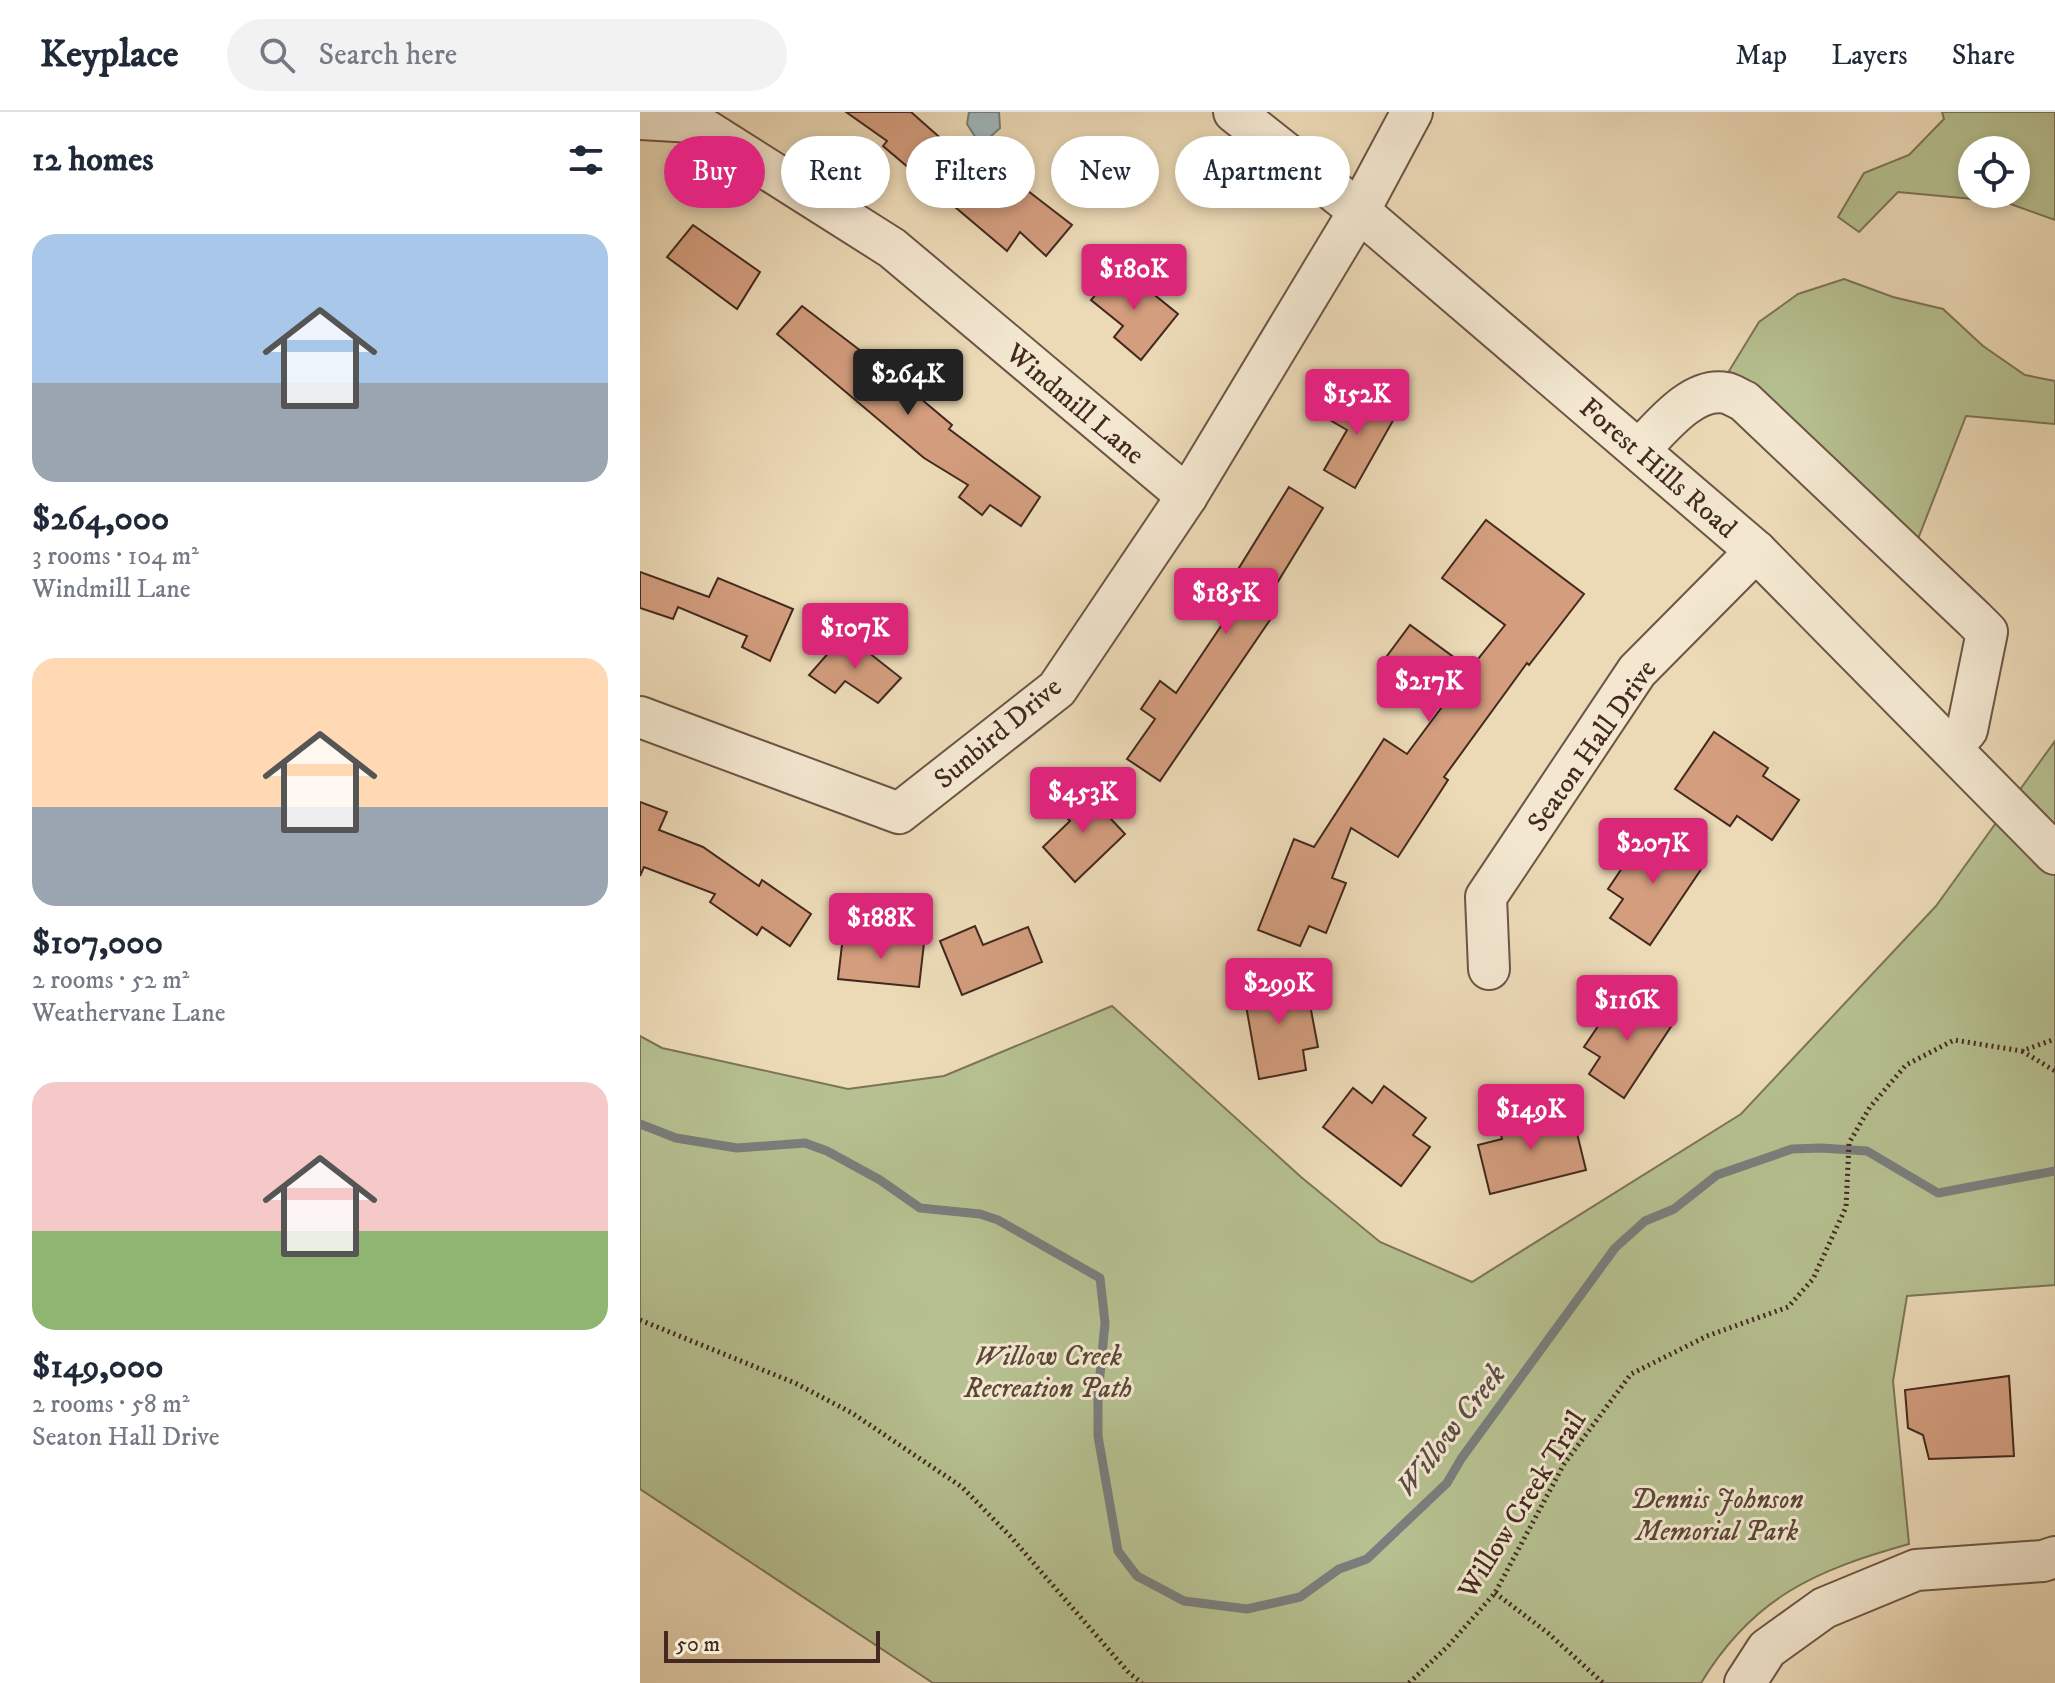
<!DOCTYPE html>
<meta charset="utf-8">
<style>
:root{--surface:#fff;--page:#f2f2f3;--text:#1f2937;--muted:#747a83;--line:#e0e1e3;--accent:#db2777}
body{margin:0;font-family:"IM FELL DW Pica",serif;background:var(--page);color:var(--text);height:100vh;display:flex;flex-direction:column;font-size:30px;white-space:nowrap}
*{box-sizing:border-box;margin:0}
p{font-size:26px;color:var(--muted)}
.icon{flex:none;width:44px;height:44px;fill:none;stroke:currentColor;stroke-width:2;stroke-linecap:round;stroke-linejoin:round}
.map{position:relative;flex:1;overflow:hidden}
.details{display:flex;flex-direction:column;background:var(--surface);width:640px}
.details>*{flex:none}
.top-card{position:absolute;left:24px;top:24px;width:760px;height:72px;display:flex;gap:16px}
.fabs{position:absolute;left:1318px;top:24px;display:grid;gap:16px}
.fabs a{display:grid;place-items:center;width:72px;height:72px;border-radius:50%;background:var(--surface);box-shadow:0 4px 12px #0003;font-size:40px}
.scale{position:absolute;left:24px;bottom:20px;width:216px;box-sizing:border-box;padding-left:8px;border:4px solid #43291f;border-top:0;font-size:22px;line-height:28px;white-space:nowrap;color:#43291f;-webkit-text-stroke:6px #f3e7d0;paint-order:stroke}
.price{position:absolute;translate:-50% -68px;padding:0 18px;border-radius:8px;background:var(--accent);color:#fff;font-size:26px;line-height:52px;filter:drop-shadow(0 2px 4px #0008)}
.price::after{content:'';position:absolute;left:50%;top:48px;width:24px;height:18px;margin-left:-12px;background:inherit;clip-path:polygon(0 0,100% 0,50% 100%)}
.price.selected{background:#222;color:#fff}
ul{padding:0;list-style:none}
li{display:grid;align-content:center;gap:16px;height:424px;padding:0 32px}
li span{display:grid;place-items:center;height:248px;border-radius:24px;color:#555}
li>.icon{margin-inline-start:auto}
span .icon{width:144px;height:144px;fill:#fffc;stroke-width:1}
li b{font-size:34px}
h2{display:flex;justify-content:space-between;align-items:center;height:96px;padding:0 32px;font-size:34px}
.tag{padding:0 28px;border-radius:36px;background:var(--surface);box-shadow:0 4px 12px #0003;font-size:28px;line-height:72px}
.tag.selected{background:var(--accent);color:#fff}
header{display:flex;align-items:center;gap:48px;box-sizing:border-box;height:112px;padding:0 40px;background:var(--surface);border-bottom:2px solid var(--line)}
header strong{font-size:38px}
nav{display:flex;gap:44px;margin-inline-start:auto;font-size:28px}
.search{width:560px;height:72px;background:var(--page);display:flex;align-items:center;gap:20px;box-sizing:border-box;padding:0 28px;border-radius:44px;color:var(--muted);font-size:30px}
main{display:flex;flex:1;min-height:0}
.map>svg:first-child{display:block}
.green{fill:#b6c090;stroke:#7c7458;stroke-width:2;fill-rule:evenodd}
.water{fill:#9fb7bb;stroke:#7a7e7d;stroke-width:2}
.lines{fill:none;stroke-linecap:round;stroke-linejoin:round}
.stream{stroke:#7a7e7d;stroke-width:9}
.building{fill:#d39d7e;stroke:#43291f;stroke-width:2}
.minor-casing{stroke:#6d5545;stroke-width:44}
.path{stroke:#43291f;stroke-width:5;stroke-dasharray:2 4;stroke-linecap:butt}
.minor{stroke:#f3e7d0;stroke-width:40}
.labels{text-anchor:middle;stroke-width:6;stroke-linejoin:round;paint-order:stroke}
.street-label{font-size:28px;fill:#43291f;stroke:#f3e7d0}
.park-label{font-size:28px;font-style:italic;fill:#5a4736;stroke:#f3e7d0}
.water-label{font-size:30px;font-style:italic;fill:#5a4c46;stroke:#f3e7d0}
</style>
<header>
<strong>Keyplace</strong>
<div class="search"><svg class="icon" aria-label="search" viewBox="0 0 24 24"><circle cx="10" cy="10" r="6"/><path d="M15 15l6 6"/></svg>Search here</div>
<nav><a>Map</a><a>Layers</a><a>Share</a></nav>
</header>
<main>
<section class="details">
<h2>12 homes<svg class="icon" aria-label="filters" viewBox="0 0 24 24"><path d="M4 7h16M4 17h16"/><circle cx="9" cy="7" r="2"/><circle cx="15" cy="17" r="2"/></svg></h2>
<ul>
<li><span style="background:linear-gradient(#a9c7e8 60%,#9aa5b1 0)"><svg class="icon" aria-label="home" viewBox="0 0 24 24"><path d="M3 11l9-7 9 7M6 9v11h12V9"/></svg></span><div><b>$264,000</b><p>3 rooms · 104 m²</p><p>Windmill Lane</p></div></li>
<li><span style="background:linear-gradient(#ffd9b3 60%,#9aa5b1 0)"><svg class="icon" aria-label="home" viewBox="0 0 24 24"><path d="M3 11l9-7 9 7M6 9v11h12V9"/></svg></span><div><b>$107,000</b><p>2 rooms · 52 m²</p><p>Weathervane Lane</p></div></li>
<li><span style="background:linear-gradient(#f6c9c9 60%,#8fb573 0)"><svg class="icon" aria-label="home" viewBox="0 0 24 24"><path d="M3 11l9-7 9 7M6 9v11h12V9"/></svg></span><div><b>$149,000</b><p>2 rooms · 58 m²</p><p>Seaton Hall Drive</p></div></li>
</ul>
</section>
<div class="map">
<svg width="1415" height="1571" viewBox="0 0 1415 1571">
<rect width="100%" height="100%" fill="#ecdab7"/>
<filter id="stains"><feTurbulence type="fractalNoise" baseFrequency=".0025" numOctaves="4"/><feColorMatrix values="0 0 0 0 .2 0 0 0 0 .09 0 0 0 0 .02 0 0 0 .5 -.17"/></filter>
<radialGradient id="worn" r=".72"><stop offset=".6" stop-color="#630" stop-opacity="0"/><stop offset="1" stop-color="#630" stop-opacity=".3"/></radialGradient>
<!-- green -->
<g class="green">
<path d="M1302,0H1415V108L1365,90L1258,80L1219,120L1198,105L1224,61L1269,43L1304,7ZM1332,38H1376V82H1332Z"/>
<polygon points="1204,167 1253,185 1303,197 1343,234 1385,263 1415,269 1415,312 1326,304 1276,432 1089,259 1119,210 1158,182"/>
<path d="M1415,629V1173L1267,1184L1253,1269L1269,1432C1176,1458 1113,1485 1061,1571H293L0,1377V924L22,936L208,977L304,964L472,894L661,1065L740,1130L832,1170L1101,1002L1296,794Z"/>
</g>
<!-- water -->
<polygon class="water" points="329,0 359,0 360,16 348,27 336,26 327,12"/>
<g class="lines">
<!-- stream -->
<polyline class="stream" points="0,1012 36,1026 97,1036 165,1031 187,1039 240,1068 280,1096 340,1102 358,1108 460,1166 465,1211 458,1284 458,1324 478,1439 497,1464 544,1489 607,1497 660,1485 699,1457 727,1447 807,1371 821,1347 975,1136 1005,1109 1034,1097 1077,1063 1152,1037 1181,1036 1227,1039 1298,1081 1415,1059"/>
</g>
<!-- building -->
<g class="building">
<polygon points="206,0 271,0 367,85 379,72 432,113 406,144 380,120 367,139 243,34 247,29"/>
<polygon points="53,113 120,160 97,197 27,145"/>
<polygon points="479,154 538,202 501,248 474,225 483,214 451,188"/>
<polygon points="162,194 255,265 312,313 309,317 400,385 381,414 350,393 342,403 319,385 328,373 284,346 137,222"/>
<polygon points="706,278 755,305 715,376 684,358 707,318 690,308"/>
<polygon points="649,375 683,396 623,494 634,502 520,669 487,647 515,607 501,597 520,569 536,581 583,511 566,499 585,469 589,472"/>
<polygon points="846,408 944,482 889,553 887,551 804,665 808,668 758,745 711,716 692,766 706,771 686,821 669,814 660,834 618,818 654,727 674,735 744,627 767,642 807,588 747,544 770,513 830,557 865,513 802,466"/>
<polygon points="0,460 69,485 78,466 153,497 130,549 102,535 107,524 38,495 33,507 0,496"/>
<polygon points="205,522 261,566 238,591 205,569 195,581 169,563"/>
<polygon points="1074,620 1128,656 1123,664 1159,688 1132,728 1097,704 1090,714 1035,677"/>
<polygon points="441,675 485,722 435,770 403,735 430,709 418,696"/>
<polygon points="0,690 27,700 19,718 63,735 119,774 122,768 171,802 150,834 122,815 117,823 70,790 75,782 4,755 0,764"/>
<polygon points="1026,723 1066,750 1010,833 970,806 983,787 968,777 1001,728 1016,738"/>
<polygon points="335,814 343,833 388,815 402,850 322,883 300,829"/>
<polygon points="203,824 284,831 279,875 198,867"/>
<polygon points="649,862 640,882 667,877 678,935 663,938 666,958 619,967 602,871"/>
<polygon points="1000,883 1036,907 984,986 949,962 960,945 944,935 975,889 990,898"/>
<polygon points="744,974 786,1006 773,1023 790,1035 761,1074 683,1015 713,976 732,991"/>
<polygon points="909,996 914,1015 934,1009 946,1058 850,1082 838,1033 862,1027 858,1009"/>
<polygon points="1369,1264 1374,1344 1289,1347 1283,1323 1268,1316 1265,1278"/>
</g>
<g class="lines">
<!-- minor casing -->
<g class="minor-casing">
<g id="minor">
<polyline points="594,0 719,99 1116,439 1415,742"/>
<polyline points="0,7 53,10 252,136 547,384"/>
<path d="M999,338C1020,317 1052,274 1086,281C1092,282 1098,287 1104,289L1334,507L1347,520L1327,618L1312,635"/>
<polyline points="0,605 259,701 417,577 547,384 719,99 772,0"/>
<polyline points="849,857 846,785 997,559 1116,439"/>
<polyline points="1105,1571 1127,1537 1184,1496 1276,1458 1403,1449 1415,1445"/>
</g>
</g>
<!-- path -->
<g class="path">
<polyline points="1382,939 1415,959"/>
<polyline points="0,1208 155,1271 212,1301 322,1375 370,1424 489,1561 502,1571"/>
<polyline points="855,1481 908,1521 963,1571"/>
<polyline points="769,1571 808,1534 855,1481 924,1352 991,1262 1067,1224 1148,1195 1173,1167 1206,1095 1209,1031 1230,995 1266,953 1314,928 1382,939 1415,927"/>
</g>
<!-- minor -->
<use href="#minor" class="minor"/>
</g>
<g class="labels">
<!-- street labels -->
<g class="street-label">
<text transform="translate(436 291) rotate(40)" y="10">Windmill Lane</text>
<text transform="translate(1019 355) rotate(41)" y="10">Forest Hills Road</text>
<text transform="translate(357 620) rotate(-40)" y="10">Sunbird Drive</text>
<text transform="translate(951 633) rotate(-55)" y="10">Seaton Hall Drive</text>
<text transform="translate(881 1392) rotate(-58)" y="10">Willow Creek Trail</text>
</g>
<!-- park labels -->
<g class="park-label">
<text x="408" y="1253">Willow Creek<tspan x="408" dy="32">Recreation Path</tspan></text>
<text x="1077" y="1396">Dennis Johnson<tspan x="1077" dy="32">Memorial Park</tspan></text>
</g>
<!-- water labels -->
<g class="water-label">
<text transform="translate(810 1318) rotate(-52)" y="10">Willow Creek</text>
</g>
</g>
<rect width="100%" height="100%" filter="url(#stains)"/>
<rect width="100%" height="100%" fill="url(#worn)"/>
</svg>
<div class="fabs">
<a><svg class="icon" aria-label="locate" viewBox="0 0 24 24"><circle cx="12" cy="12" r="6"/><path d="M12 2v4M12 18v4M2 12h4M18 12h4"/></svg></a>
</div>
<div class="scale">50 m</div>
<b class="price" style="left:494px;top:200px">$180K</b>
<b class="price selected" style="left:268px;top:305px">$264K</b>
<b class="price" style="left:717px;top:325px">$152K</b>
<b class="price" style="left:586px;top:524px">$185K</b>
<b class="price" style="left:215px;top:559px">$107K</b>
<b class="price" style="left:789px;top:612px">$217K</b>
<b class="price" style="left:443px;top:723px">$453K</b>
<b class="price" style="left:1013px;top:774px">$207K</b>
<b class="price" style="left:241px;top:849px">$188K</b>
<b class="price" style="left:639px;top:914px">$299K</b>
<b class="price" style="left:987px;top:931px">$116K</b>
<b class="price" style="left:891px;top:1040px">$149K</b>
<div class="top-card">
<a class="tag selected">Buy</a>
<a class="tag">Rent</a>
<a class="tag">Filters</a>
<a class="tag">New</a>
<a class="tag">Apartment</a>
</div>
</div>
</main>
